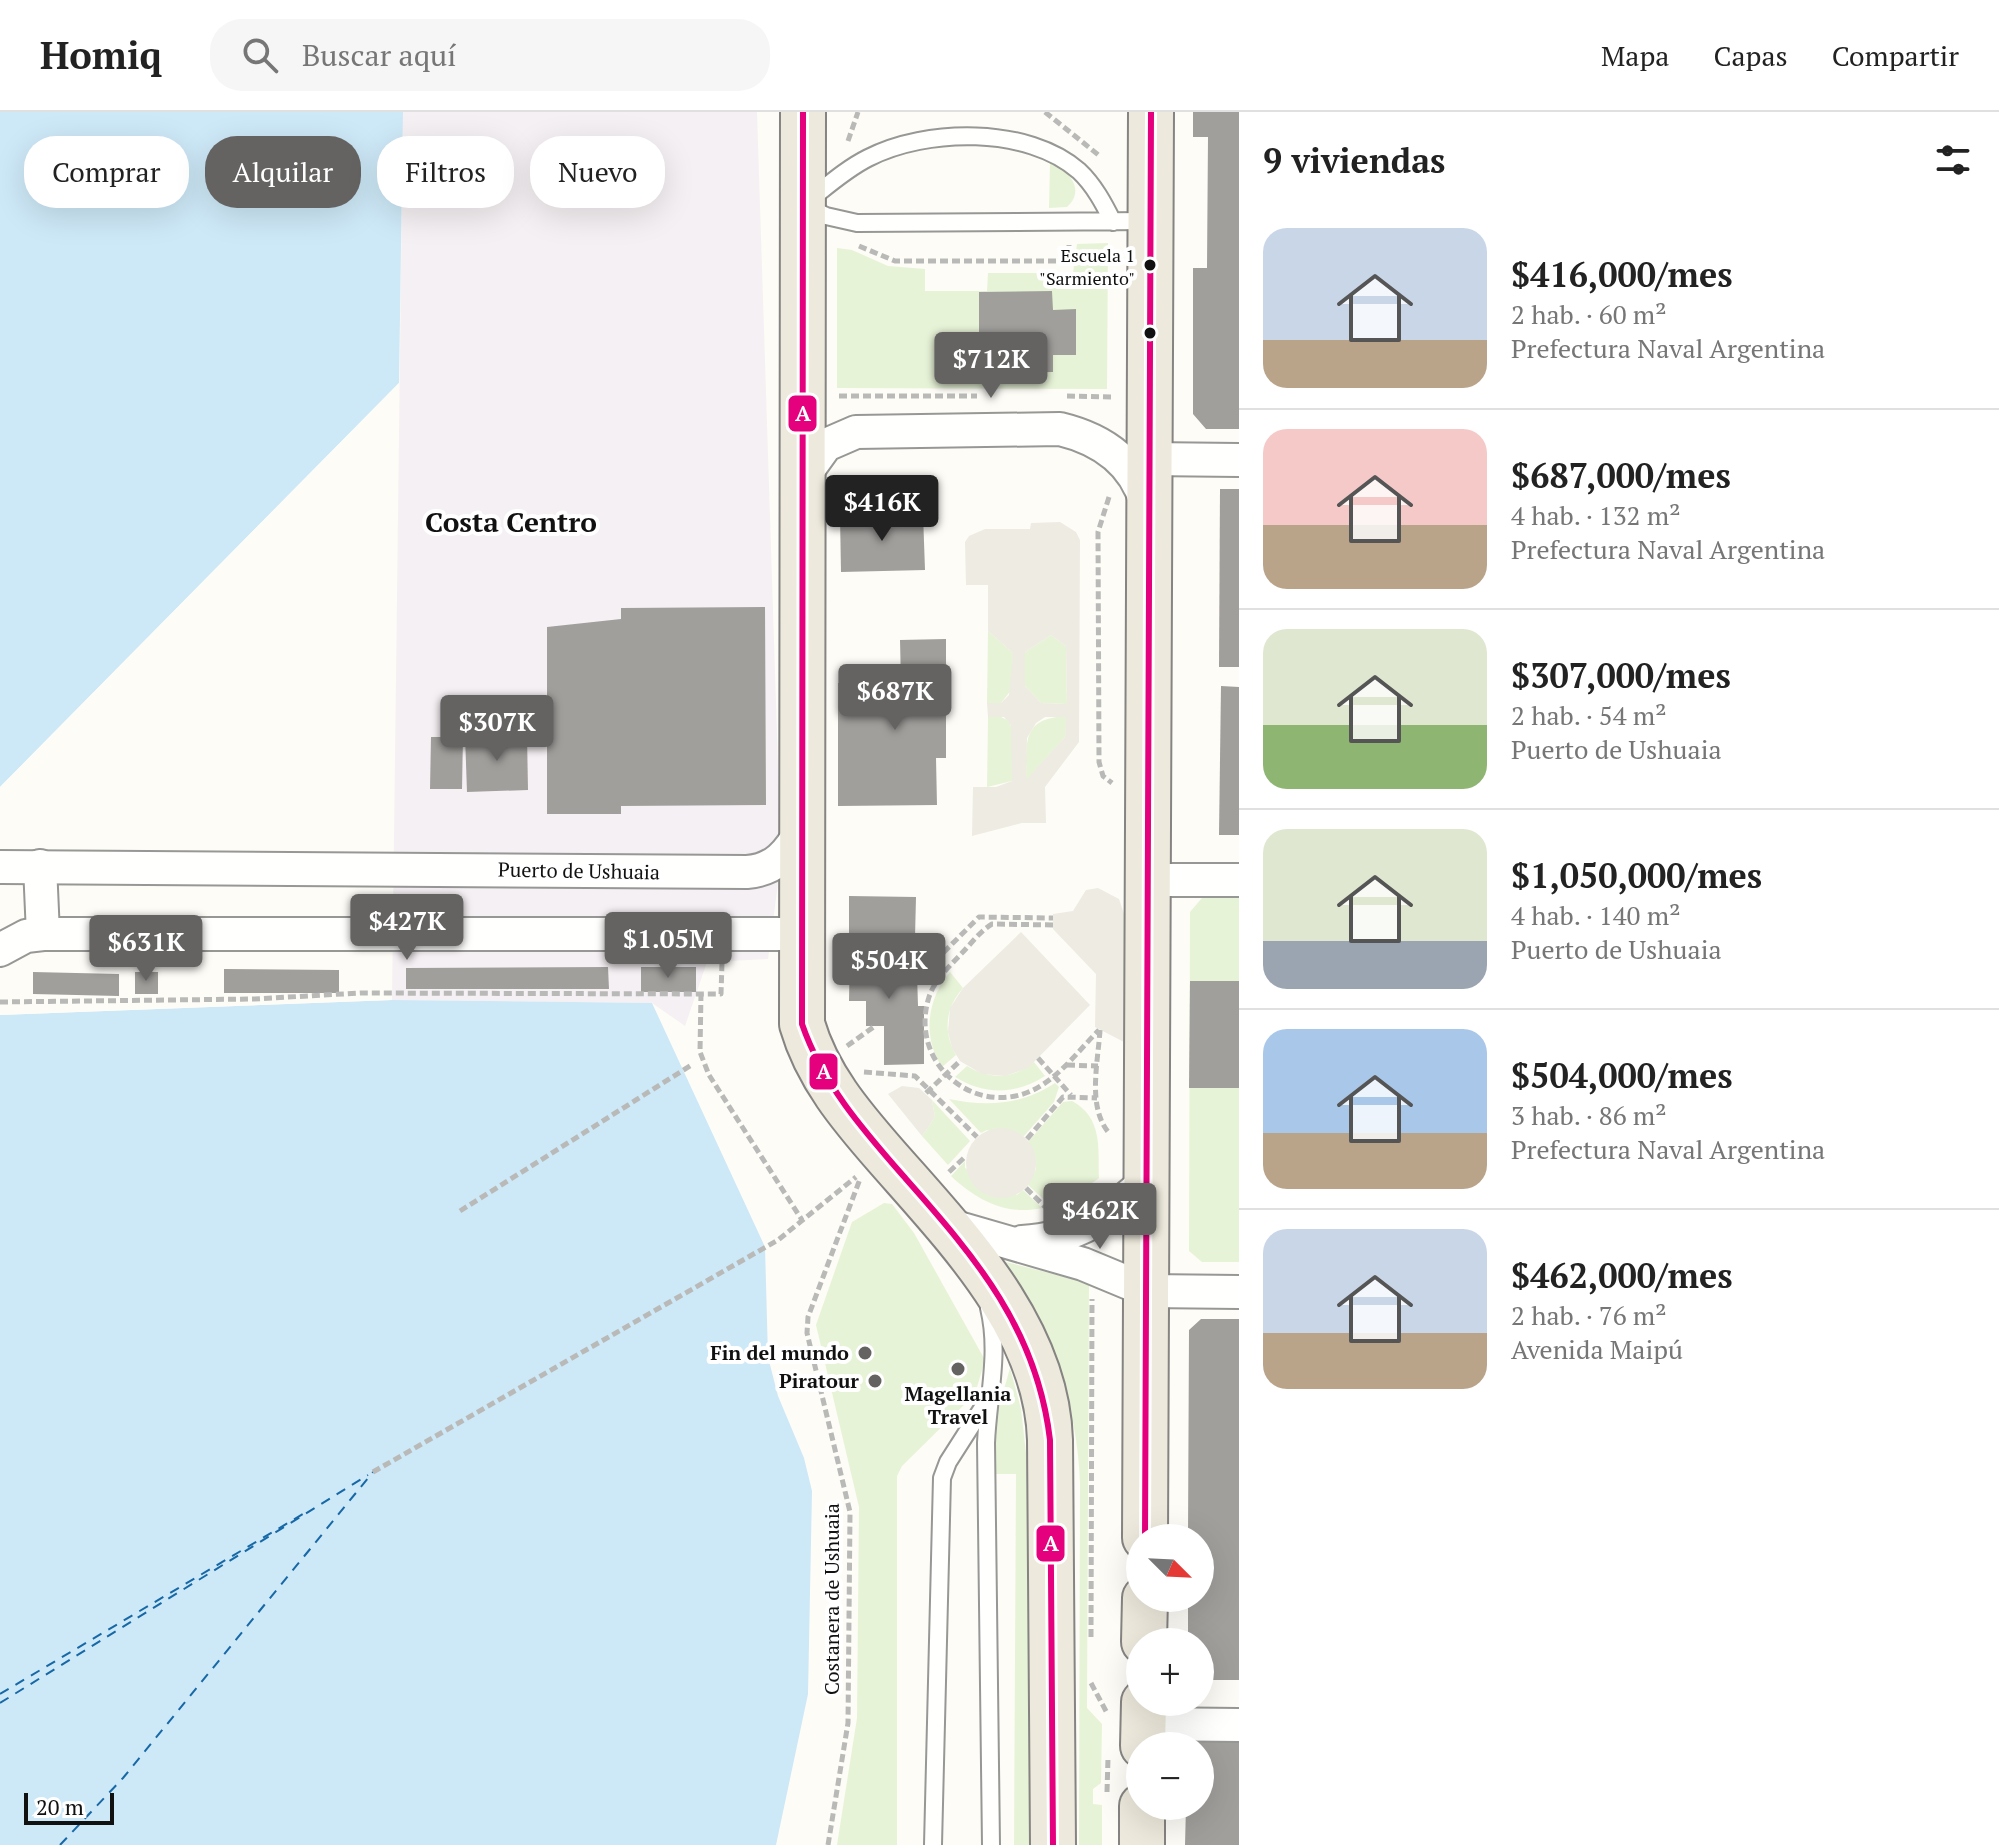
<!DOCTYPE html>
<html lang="es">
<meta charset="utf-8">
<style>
:root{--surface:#fff;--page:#f6f6f6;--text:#222;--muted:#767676;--line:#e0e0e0;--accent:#646362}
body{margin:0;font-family:"PT Serif",serif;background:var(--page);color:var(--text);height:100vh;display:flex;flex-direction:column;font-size:30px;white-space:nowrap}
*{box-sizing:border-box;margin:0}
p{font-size:26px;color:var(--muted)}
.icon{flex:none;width:44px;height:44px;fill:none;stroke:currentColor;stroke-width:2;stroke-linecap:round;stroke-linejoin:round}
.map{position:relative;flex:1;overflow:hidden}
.side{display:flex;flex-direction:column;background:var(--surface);width:760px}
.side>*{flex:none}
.top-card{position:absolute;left:24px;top:24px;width:760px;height:72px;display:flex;gap:16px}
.needle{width:52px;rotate:114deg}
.buttons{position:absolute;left:1126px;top:1412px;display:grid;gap:16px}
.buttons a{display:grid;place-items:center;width:88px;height:88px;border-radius:50%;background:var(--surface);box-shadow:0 8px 32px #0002;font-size:40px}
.scale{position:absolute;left:24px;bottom:20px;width:90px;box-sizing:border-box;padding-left:8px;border:4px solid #111;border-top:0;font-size:22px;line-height:28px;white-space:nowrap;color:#111;-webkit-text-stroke:6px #fff;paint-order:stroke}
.price{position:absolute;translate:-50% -68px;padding:0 18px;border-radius:8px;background:var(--accent);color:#fff;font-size:26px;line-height:52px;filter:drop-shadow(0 2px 4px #0008)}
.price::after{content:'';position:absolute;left:50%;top:48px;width:24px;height:18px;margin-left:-12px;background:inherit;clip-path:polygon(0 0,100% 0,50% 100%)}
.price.selected{background:#222;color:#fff}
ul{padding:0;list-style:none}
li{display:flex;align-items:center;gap:24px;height:200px;padding:0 24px}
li+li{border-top:2px solid var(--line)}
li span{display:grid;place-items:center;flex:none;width:224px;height:160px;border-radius:24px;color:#555}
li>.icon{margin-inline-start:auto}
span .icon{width:96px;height:96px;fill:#fffc;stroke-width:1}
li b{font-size:34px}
h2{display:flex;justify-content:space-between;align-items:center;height:96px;padding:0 24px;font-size:34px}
.chip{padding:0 28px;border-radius:32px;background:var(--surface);box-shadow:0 8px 32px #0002;font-size:28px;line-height:72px}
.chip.selected{background:var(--accent);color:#fff}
header{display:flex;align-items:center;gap:48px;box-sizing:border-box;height:112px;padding:0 40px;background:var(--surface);border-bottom:2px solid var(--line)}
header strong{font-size:38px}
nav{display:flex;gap:44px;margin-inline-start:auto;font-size:28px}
.search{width:560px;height:72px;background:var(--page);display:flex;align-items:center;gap:20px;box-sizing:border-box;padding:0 28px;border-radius:32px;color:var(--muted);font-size:30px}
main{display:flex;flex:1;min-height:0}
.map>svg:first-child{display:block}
.industrial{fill:#f5f0f3}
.green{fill:#e7f3d7}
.plaza{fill:#edebe2;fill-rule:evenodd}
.water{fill:#cde8f7}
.pier{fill:#fdfcf7}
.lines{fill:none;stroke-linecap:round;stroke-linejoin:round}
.ferry{stroke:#1768a6;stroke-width:2;stroke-dasharray:10 8;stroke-linecap:butt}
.building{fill:#a19f9c}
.service-casing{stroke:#979795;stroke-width:20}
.minor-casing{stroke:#979795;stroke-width:36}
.primary-casing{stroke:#858482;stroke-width:48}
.path{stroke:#b9b9b8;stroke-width:5;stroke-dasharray:8 4;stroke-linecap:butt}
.service{stroke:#fffffe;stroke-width:16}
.minor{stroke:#fffffe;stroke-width:32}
.primary{stroke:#ede9dc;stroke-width:44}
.bus-1-casing{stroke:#fff;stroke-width:12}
.bus-1{stroke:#e5007d;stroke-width:6}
.bus-dot{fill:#111;stroke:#fff;stroke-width:3}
.poi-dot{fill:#646362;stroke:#fff;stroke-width:3}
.labels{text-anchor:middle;stroke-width:8;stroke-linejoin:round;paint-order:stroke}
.bus-label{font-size:18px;fill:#111;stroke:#fff;text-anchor:end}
.street-label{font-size:20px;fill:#111;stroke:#fff}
.poi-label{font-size:20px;font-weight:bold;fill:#111;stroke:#fff;text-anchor:end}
.district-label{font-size:28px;font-weight:bold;fill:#111;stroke:#fff}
.line-badge{stroke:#fff;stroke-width:3}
.badge-label{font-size:22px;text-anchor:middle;font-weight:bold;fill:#fff}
</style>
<header>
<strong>Homiq</strong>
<div class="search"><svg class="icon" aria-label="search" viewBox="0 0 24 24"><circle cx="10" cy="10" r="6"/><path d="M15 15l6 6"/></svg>Buscar aquí</div>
<nav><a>Mapa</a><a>Capas</a><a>Compartir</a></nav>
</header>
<main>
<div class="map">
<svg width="1239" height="1733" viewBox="0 0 1239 1733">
<rect width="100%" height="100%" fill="#fdfcf7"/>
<!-- industrial -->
<polygon class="industrial" points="403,0 757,0 781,748 768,847 707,850 685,914 652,891 392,888"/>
<!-- green -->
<g class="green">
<path d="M1050,51C1069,58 1086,78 1067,95L1049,96Z"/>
<polygon points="1108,131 1107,277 837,276 837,136 852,138 888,154 925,157 925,179 987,179 988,161 1073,161 1077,132"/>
<polygon points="988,519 1013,541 1012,577 1001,591 987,591"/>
<polygon points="1051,523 1066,534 1067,592 1041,591 1025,574 1025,540"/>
<polygon points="999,604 1009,609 1013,619 1012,669 987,675 988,605"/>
<path d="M1067,604L1065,625L1026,669C1027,631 1020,606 1067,604Z"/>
<polygon points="1202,786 1239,786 1239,1150 1202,1150 1189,1139 1190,800"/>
<path d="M950,860L963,876C945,896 943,920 956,943L942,955C922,925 927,887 950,860Z"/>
<path d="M1034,950L1045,964C1016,983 984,983 955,965L967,954C990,968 1013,967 1034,950Z"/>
<path d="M1055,971L1059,975L1054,990L1024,1024L987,1018L981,1021L949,987C987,995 1022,993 1055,971Z"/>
<polygon points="932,988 970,1029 948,1053 922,1024 935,1005"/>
<path d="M1072,989C1103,1006 1098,1036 1099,1066L1081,1079L1049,1092L1028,1073L1036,1057L1028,1030L1063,990Z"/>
<path d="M965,1049V1056L1017,1083L1023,1078L1042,1096C1007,1104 976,1088 951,1064Z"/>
<polygon points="884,1091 892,1092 914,1121 985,1248 975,1282 902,1354 897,1364 897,1733 837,1733 857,1606 859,1395 816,1213 852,1110"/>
<path d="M1006,1150L1089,1171L1087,1596L1102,1612L1101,1671L1093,1677V1692L1102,1693V1733H1079L1080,1371C1077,1282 1047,1227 1004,1152Z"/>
<polygon points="1010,1256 1021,1297 1028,1359 1030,1733 1014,1733 1016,1362 995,1362 997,1302"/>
</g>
<!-- plaza -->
<g class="plaza">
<path d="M1060,410L1076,420L1080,428L1079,630L1045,675L1046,711H1022L972,724L973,675H996L1012,669L1011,613L1004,605H988L987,591H1001L1009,583L1013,541L988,519V473H966L965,430L969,424L985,417H1030L1031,411ZM1051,523L1066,534L1067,592L1041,591L1025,574V540ZM1045,605H1066L1065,625L1026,668L1027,626L1036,611Z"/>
<polygon points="1098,776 1119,787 1125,805 1124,930 1095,915 1096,862 1053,817 1053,802 1073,799 1086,778"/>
<polygon points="1021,820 1090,893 1028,956 1005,964 982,962 960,949 952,936 948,920 950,896 963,876"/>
<polygon points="902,974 919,976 932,988 935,1005 922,1024 888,982"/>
<circle cx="1001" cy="1051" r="35"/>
</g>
<!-- water -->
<g class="water">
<polygon points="0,0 403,0 399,271 0,675"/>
<polygon points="392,888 652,891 765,1135 768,1245 778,1284 804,1346 812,1379 808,1582 776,1733 0,1733 0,903"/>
</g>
<!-- pier -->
<g class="pier">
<polygon points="399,271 399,276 0,679 0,675"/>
<polygon points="392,884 392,888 0,903 0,899"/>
</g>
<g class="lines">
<!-- ferry -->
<g class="ferry">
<polyline points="0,1582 303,1402"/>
<polyline points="0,1591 368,1363"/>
<polyline points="60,1733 123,1666 373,1360"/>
</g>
</g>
<!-- building -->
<g class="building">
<polygon points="1193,0 1239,0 1239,317 1206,317 1193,302 1193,156 1207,156 1208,25 1193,25"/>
<polygon points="1052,179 1053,198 1076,197 1076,243 1053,243 1053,260 979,261 979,180"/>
<polygon points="1220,377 1239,377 1239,555 1219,555"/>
<polygon points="923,402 925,458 841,460 840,404"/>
<polygon points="765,495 766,693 621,694 621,702 547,702 547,515 621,507 621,496"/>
<polygon points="946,527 946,646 936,646 937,693 838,694 838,571 901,571 900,528"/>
<polygon points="1221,574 1239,575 1239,723 1219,723"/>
<polygon points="527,622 528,678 467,680 465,623"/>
<polygon points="431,625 463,625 462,677 430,677"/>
<polygon points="849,784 916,785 915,825 849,824"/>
<polygon points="850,834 906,835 906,862 917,862 918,894 924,894 924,952 884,953 884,914 866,914 866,889 849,889"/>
<polygon points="608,855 609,877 406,877 406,856"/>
<rect x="641" y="855" width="55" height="25"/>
<polygon points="224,857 339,858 339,881 224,881"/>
<polygon points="33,860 119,862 119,884 33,882"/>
<rect x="135" y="860" width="23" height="22"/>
<polygon points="1190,869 1239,869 1239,976 1189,976"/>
<polygon points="1201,1207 1239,1207 1239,1568 1200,1568 1200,1530 1188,1530 1188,1486 1200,1486 1200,1426 1188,1426 1189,1218"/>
<polygon points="1187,1629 1239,1629 1239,1733 1185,1733 1186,1694 1200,1694 1200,1634 1187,1634"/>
</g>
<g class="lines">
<!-- service casing -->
<g class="service-casing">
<g id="service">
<path d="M1113,110C1104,92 1094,73 1079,59C1028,14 926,16 868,46C844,58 824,77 803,93L826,104L857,111L1149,109"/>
<path d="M989,1196C1000,1241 988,1284 986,1331L991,1733"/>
<polyline points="933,1733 942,1366 948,1350 987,1289"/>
</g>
</g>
<!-- minor casing -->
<g class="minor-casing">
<g id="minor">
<polyline points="1148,347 1239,348"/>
<path d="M803,365L826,333L856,320L1060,317C1101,327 1134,349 1146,391"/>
<polyline points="40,754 43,822"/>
<path d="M0,755L747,760C775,758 789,741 802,717"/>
<polyline points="1149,768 1239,768"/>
<polyline points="0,838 26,824 43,822 801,822"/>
<polyline points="945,1112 1083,1152 1148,1179 1239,1180"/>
<path d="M1022,1130C1076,1127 1110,1103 1148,1067"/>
<polyline points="1144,1612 1239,1613"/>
</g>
</g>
<!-- primary casing -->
<g class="primary-casing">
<g id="primary">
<path d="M803,0L802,912C817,964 851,1004 886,1044C956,1124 1047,1216 1050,1328L1053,1733"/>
<polyline points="1145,1426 1151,0"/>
<polyline points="1144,1530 1145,1486"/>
<polyline points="1143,1634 1144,1590"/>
<polyline points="1142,1733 1142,1694"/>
</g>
</g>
<!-- path -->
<g class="path">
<polyline points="1045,0 1101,45"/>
<polyline points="848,29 858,0"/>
<polyline points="859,134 895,149 1069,149 1069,133"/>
<polyline points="839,284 977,284"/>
<polyline points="1067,284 1114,285"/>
<polyline points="1109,385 1098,420 1099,650 1103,664 1112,671"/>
<path d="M1053,813L992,812C980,819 971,832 961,842C949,855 935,867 929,885C907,954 981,1012 1042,973C1064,959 1081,936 1099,918"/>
<polyline points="918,866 979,805 1053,806"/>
<polyline points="701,881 700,940 709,963 802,1108"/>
<polyline points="0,890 254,887 360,881 721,882 722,851"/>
<path d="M1100,918C1098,951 1087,995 1109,1021"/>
<polyline points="847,934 875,914"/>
<polyline points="1038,946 1071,983"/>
<polyline points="1067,953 1098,954"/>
<polyline points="864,960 915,964 977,1025"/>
<polyline points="926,981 960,949"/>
<polyline points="1027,1027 1063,985 1097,986"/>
<polyline points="949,1060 966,1044"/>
<polyline points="1026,1076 1045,1095"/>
<polyline points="460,1099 693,952"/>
<polyline points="373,1360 778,1128 856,1065"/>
<polyline points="1091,1525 1092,1187"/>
<polyline points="1091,1571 1107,1601"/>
<polyline points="1107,1680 1108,1646"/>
<polyline points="828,1733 848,1611 850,1400 807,1221 808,1205 860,1067"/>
</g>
<!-- service -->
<use href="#service" class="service"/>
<!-- minor -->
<use href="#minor" class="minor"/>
<!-- primary -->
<use href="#primary" class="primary"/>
<!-- bus-1 casing -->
<g class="bus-1-casing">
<g id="bus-1">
<path d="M803,0L802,912C823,973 864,1019 906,1067C977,1147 1037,1218 1050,1328L1053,1733"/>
<polyline points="1145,1426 1151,0"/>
</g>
</g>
<!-- bus-1 -->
<use href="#bus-1" class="bus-1"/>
</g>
<!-- markers -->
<g class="bus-dot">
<circle cx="1150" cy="153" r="7"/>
<circle cx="1150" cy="221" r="7"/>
</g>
<g class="poi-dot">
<circle cx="865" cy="1241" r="8"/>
<circle cx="958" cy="1257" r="8"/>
<circle cx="875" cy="1269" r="8"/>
</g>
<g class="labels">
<!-- bus labels -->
<g class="bus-label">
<text x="1135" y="150">Escuela 1<tspan x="1135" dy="23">"Sarmiento"</tspan></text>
</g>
<!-- street labels -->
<g class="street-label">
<text transform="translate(579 759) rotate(1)" y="7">Puerto de Ushuaia</text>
<text transform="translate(832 1487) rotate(-90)" y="7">Costanera de Ushuaia</text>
</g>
<!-- poi labels -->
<g class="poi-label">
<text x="849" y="1248">Fin del mundo</text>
<text x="859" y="1276">Piratour</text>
<text x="958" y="1289" text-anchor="middle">Magellania<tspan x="958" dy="23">Travel</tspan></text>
</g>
<!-- district labels -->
<g class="district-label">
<text x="511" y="420">Costa Centro</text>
</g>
</g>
<g class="line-badge">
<rect x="787" y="282" width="31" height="39" rx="8" fill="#e5007d"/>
<rect x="808" y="940" width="31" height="39" rx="8" fill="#e5007d"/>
<rect x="1035" y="1412" width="31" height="39" rx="8" fill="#e5007d"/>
</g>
<g class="badge-label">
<text x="803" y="309">A</text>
<text x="824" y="967">A</text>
<text x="1051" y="1439">A</text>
</g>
</svg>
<div class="buttons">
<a><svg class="needle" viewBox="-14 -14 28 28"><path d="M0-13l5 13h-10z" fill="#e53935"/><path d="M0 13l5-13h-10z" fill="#767676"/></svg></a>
<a>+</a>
<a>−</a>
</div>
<div class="scale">20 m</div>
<b class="price" style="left:991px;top:288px">$712K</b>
<b class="price selected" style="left:882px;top:431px">$416K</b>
<b class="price" style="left:895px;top:620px">$687K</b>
<b class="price" style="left:497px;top:651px">$307K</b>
<b class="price" style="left:407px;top:850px">$427K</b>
<b class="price" style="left:668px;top:868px">$1.05M</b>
<b class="price" style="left:146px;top:871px">$631K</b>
<b class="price" style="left:889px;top:889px">$504K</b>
<b class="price" style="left:1100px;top:1139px">$462K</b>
<div class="top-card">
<a class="chip">Comprar</a>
<a class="chip selected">Alquilar</a>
<a class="chip">Filtros</a>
<a class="chip">Nuevo</a>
</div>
</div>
<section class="side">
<h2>9 viviendas<svg class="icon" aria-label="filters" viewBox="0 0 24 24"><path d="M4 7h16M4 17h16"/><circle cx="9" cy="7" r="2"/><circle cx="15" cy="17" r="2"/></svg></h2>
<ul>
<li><span style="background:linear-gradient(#c9d6e8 70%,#b9a48a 0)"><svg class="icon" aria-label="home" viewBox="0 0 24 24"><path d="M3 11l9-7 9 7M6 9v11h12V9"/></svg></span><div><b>$416,000/mes</b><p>2 hab. · 60 m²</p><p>Prefectura Naval Argentina</p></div></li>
<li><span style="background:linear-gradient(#f6c9c9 60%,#b9a48a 0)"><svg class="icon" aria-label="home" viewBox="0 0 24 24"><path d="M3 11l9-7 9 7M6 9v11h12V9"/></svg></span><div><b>$687,000/mes</b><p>4 hab. · 132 m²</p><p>Prefectura Naval Argentina</p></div></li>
<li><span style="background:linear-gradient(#dfe7d0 60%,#8fb573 0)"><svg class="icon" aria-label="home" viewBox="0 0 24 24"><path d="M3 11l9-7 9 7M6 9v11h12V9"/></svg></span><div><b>$307,000/mes</b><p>2 hab. · 54 m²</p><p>Puerto de Ushuaia</p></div></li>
<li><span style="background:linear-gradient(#dfe7d0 70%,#9aa5b1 0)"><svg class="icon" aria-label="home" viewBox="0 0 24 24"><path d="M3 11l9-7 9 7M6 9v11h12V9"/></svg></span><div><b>$1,050,000/mes</b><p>4 hab. · 140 m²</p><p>Puerto de Ushuaia</p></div></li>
<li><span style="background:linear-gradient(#a9c7e8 65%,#b9a48a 0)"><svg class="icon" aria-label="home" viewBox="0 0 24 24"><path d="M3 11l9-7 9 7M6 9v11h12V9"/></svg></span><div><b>$504,000/mes</b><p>3 hab. · 86 m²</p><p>Prefectura Naval Argentina</p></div></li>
<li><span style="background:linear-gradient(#c9d6e8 65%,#b9a48a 0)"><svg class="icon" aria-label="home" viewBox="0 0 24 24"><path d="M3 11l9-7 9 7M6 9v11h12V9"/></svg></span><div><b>$462,000/mes</b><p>2 hab. · 76 m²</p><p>Avenida Maipú</p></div></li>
</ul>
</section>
</main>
